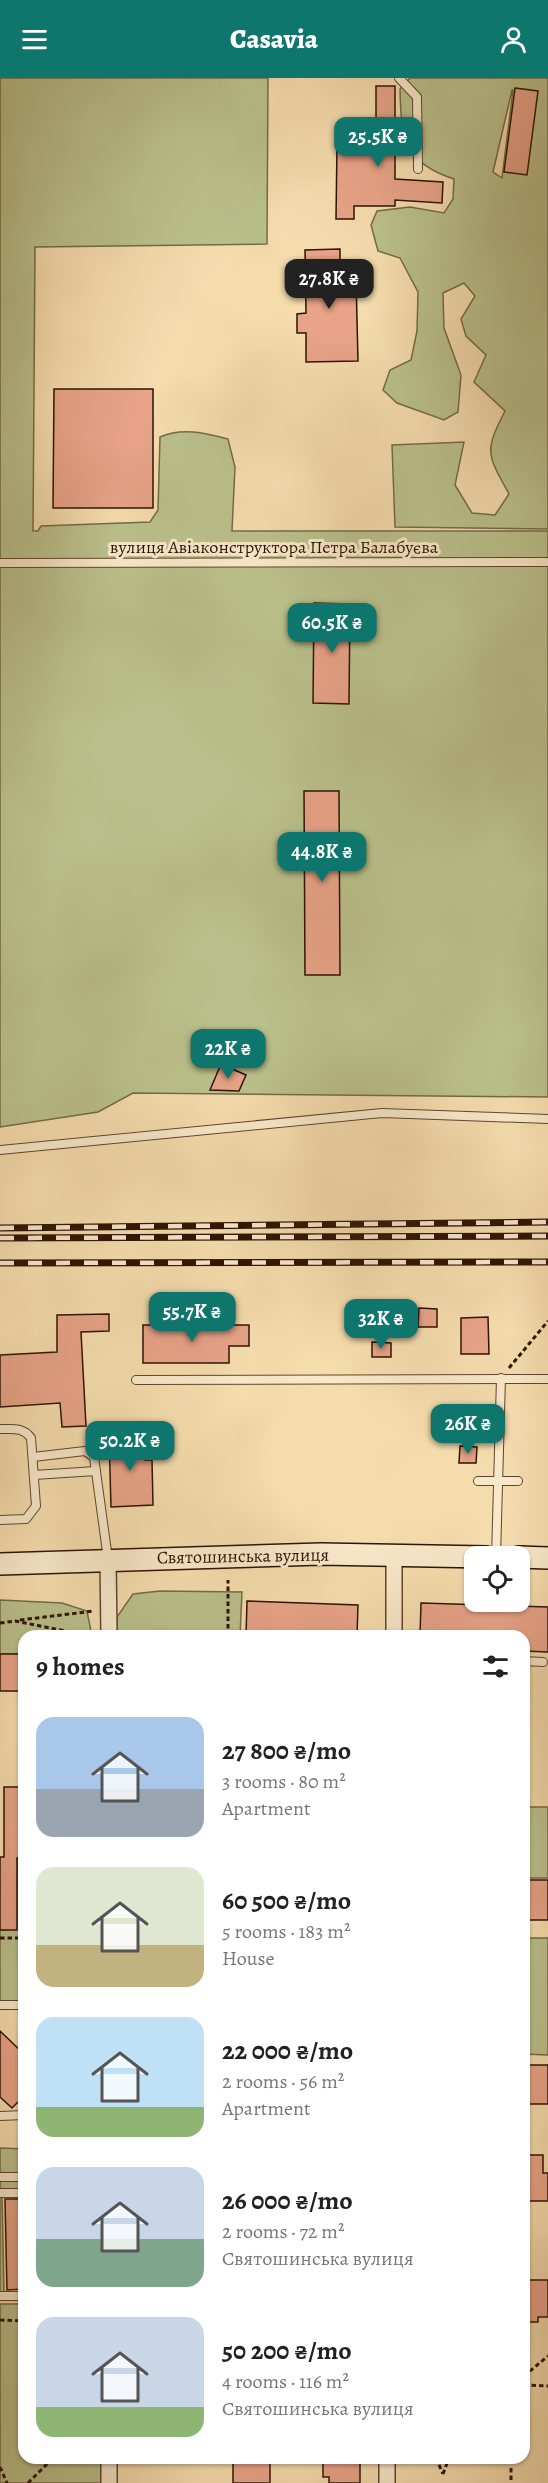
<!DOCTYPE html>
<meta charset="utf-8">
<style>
:root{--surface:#fff;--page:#f2f2f2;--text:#222;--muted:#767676;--accent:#0f766e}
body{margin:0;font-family:Alegreya,serif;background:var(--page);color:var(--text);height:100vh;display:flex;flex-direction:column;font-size:22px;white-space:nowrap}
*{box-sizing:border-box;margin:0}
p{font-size:20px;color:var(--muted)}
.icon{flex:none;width:33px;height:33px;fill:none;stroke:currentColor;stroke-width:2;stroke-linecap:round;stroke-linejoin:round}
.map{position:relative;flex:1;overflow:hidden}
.panel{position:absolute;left:18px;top:1552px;width:512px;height:834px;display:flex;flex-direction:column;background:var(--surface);border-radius:18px;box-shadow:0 2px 4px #0004}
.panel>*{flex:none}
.fabs{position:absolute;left:464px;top:1468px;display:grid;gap:12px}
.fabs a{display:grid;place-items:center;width:66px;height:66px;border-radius:12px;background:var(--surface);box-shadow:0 2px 4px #0004;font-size:30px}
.price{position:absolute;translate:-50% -51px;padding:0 14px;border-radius:12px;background:var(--accent);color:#fff;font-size:20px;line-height:39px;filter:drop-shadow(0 2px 3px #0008)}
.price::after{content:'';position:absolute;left:50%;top:36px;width:18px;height:14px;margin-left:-9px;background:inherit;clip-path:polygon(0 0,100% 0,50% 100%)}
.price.current{background:#222;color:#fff}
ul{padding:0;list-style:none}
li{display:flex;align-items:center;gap:18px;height:150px;padding:0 18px}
li span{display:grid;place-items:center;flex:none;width:168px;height:120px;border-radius:18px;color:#555}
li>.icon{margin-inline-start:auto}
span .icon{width:72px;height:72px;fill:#fffc;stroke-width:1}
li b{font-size:26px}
h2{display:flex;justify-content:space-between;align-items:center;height:72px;padding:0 18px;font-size:26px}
header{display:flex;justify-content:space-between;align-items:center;height:78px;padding:0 18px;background:var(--accent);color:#fff;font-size:27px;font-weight:800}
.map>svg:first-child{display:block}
.green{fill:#bac08b;stroke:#746a48;stroke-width:1.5;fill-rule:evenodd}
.building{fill:#e8a388;stroke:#2d1304;stroke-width:1.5}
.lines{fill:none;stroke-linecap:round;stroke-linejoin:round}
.lane-casing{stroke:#5f452e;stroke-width:10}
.street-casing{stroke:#5f452e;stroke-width:18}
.secondary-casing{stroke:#2d1304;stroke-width:24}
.path{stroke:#2d1304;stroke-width:3;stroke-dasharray:4.5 3;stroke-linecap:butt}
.lane{stroke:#f8e8ca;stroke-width:8}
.street{stroke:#f8e8ca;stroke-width:15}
.secondary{stroke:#f8e8ca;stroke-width:21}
.rail-casing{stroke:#2d1304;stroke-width:7}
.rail{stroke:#f8e8ca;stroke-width:4.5;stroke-dasharray:14;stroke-linecap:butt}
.labels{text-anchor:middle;stroke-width:6;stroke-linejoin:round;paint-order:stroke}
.street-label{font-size:18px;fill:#2d1304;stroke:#f8e8ca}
</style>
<header><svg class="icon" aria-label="menu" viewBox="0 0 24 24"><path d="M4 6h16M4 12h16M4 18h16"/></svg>Casavia<svg class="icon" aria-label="person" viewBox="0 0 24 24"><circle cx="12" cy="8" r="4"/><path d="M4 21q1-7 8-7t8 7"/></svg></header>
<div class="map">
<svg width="548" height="2405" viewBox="0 0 548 2405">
<rect width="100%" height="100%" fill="#f5dcad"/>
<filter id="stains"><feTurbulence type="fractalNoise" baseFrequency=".00333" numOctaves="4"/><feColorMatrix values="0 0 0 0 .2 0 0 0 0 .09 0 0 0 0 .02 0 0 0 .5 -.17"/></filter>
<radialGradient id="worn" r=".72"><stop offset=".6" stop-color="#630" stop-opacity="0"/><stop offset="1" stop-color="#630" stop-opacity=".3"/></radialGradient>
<!-- green -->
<g class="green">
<path d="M0,0H268L267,166L35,169L33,453H38L41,448L150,444L158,432L160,359C182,349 205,355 228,361L235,389L232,453H548V1019L133,1015L98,1034L0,1049Z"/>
<path d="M410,0H548V451L395,449L392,367L464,364L455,407L472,435L495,437L509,416C487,376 484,374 505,333L474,304L486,277L466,258L461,241L475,218L464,205L443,215L444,250L461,297L458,334L444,342L397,325L383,312L390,292L411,282L417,253L418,214L400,180L378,173L371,147L377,133L410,129L444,135L453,121L454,101C404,85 401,60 400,11ZM512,12H513L502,100L493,94Z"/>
<polygon points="160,1513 242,1514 240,1558 117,1558 117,1539 133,1516"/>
<polygon points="0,1522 62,1525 87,1533 92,1558 24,1558 24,1576 0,1576"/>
<rect x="524" y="1729" width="24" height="71"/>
<polygon points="17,1780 24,1780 24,1927 0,1927 0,1852 17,1851"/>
<polygon points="524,1860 548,1860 548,1977 524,1976"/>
<polygon points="0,2070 24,2071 24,2117 2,2117 4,2217 0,2217"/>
<polygon points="0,2226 24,2226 24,2380 102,2381 102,2405 0,2405"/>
</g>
<!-- building -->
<g class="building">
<polygon points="376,8 395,8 395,101 443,104 442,125 395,122 395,128 354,128 354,141 336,141 337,66 376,66"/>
<polygon points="515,10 538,13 527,97 504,94"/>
<polygon points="340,171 340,200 356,200 358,283 306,284 306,255 297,255 297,236 306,235 305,172"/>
<polygon points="54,311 153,311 153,430 53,430"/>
<polygon points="314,525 350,526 349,626 313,625"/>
<polygon points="304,713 339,713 340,897 305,897"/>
<polygon points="221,986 246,997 239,1013 210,1012"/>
<polygon points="419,1230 437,1231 437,1249 418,1249"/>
<polygon points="109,1236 109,1253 81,1254 86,1348 62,1349 60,1325 0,1329 0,1277 57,1274 57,1237"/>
<polygon points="488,1239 489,1276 461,1276 461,1240"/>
<polygon points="143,1247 249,1247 249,1268 229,1268 229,1285 143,1285"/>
<polygon points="372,1264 391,1265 391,1279 372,1279"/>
<polygon points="144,1357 145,1382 152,1382 153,1427 111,1429 109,1358"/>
<polygon points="460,1368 477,1369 476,1385 459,1385"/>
<polygon points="247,1523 358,1527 357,1558 246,1558"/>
<polygon points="421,1525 548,1529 548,1574 524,1573 524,1558 420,1558"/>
<rect x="0" y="1576" width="24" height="37"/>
<polygon points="4,1709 24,1709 24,1780 17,1780 17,1852 0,1852 0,1779 4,1779"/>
<rect x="524" y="1802" width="24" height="40"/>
<polygon points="0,1953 24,1976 24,2018 12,2030 0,2019"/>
<rect x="524" y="1987" width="24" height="39"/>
<polygon points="524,2077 543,2077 543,2095 548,2095 548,2123 524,2123"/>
<polygon points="5,2121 24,2121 24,2211 7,2212"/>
<polygon points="524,2202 548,2202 548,2239 538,2239 538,2244 524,2244"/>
<polygon points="323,2380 360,2380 360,2405 329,2405 329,2399 323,2399"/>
<rect x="233" y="2381" width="37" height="24"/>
</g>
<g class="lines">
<!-- lane casing -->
<g class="lane-casing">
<g id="lane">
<polyline points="399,0 417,19 418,91"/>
<polyline points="0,485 548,484"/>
<polyline points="0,1072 382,1035 548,1041"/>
<polyline points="136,1302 548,1301"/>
<path d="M0,1351C13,1351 23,1349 31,1360L36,1428L26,1441L0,1442"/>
<polyline points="33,1379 85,1373 94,1379 108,1481"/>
<polyline points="34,1397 96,1393"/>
<polyline points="478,1403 518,1403"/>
<polyline points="496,1479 501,1300"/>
<polyline points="524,1583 543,1584"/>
<polyline points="0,1927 24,1927"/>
<polyline points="0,2038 24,2037"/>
<polyline points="0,2099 24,2099"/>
<polyline points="0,2115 24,2115"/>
<polyline points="0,2218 24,2218"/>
</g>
</g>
<!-- street casing -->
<g class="street-casing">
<g id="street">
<polyline points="108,1482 109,1558"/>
<polyline points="394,1558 394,1477"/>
<polyline points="109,2380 109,2405"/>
<polyline points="387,2380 387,2405"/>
</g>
</g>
<!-- secondary casing -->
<g class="secondary-casing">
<g id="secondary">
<polyline points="519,1479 548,1480"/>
<polyline points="0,1486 321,1476 486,1479"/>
</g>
</g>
<!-- path -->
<g class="path">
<polyline points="509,1290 548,1243"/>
<polyline points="20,1542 94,1533"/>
<polyline points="0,1545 15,1543 91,1558"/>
<polyline points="228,1558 228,1502"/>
<polyline points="524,1730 525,1730"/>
<polyline points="0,1860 24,1860"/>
<polyline points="0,2242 24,2243"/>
<polyline points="524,2298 548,2278"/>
<polyline points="524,2307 548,2308"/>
<polyline points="436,2380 443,2396"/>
<polyline points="0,2389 7,2405"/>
<polyline points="511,2390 511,2405"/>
<polyline points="443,2396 449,2380"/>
<polyline points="28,2405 53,2380"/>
</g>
<!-- lane -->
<use href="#lane" class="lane"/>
<!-- street -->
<use href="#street" class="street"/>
<!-- secondary -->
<use href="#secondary" class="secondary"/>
<!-- rail casing -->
<g class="rail-casing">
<g id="rail">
<polyline points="0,1150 548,1144"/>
<polyline points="0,1160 548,1158"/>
<polyline points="0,1185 548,1184"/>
</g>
</g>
<!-- rail -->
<use href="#rail" class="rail"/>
</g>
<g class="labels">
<!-- street labels -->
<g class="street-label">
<text x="274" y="475">вулиця Авіаконструктора Петра Балабуєва</text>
<text transform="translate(243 1478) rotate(-1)" y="6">Святошинська вулиця</text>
</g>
</g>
<rect width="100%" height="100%" filter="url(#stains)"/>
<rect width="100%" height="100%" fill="url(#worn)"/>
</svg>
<div class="fabs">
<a><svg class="icon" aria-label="locate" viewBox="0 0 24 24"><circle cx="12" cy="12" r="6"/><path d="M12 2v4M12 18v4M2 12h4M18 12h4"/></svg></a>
</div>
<b class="price" style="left:378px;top:90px">25.5K ₴</b>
<b class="price current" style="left:329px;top:232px">27.8K ₴</b>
<b class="price" style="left:332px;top:576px">60.5K ₴</b>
<b class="price" style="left:322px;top:805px">44.8K ₴</b>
<b class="price" style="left:228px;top:1002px">22K ₴</b>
<b class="price" style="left:192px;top:1265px">55.7K ₴</b>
<b class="price" style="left:381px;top:1272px">32K ₴</b>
<b class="price" style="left:468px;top:1377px">26K ₴</b>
<b class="price" style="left:130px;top:1394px">50.2K ₴</b>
<section class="panel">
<h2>9 homes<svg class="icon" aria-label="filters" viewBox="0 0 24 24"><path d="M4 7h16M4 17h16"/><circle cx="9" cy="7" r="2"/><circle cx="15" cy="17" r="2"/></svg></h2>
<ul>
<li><span style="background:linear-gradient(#a9c7e8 60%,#9aa5b1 0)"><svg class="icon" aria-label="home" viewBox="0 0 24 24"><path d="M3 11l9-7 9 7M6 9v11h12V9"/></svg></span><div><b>27 800 ₴/mo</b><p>3 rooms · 80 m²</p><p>Apartment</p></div></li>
<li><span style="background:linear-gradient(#dfe7d0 65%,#c2b280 0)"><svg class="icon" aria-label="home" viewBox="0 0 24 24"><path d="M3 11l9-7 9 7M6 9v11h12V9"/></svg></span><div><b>60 500 ₴/mo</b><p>5 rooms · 183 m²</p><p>House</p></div></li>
<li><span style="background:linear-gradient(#bfe0f5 75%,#8fb573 0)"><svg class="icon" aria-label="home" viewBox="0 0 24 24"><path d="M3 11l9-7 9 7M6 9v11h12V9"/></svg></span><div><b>22 000 ₴/mo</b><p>2 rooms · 56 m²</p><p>Apartment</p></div></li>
<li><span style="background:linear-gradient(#c9d6e8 60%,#7fa58c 0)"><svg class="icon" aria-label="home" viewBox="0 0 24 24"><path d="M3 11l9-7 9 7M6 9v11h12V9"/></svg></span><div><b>26 000 ₴/mo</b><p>2 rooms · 72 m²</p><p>Святошинська вулиця</p></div></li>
<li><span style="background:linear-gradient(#c9d6e8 75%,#8fb573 0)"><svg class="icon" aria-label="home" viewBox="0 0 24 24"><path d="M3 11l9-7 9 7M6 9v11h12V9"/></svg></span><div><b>50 200 ₴/mo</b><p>4 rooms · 116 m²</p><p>Святошинська вулиця</p></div></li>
</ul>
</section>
</div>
